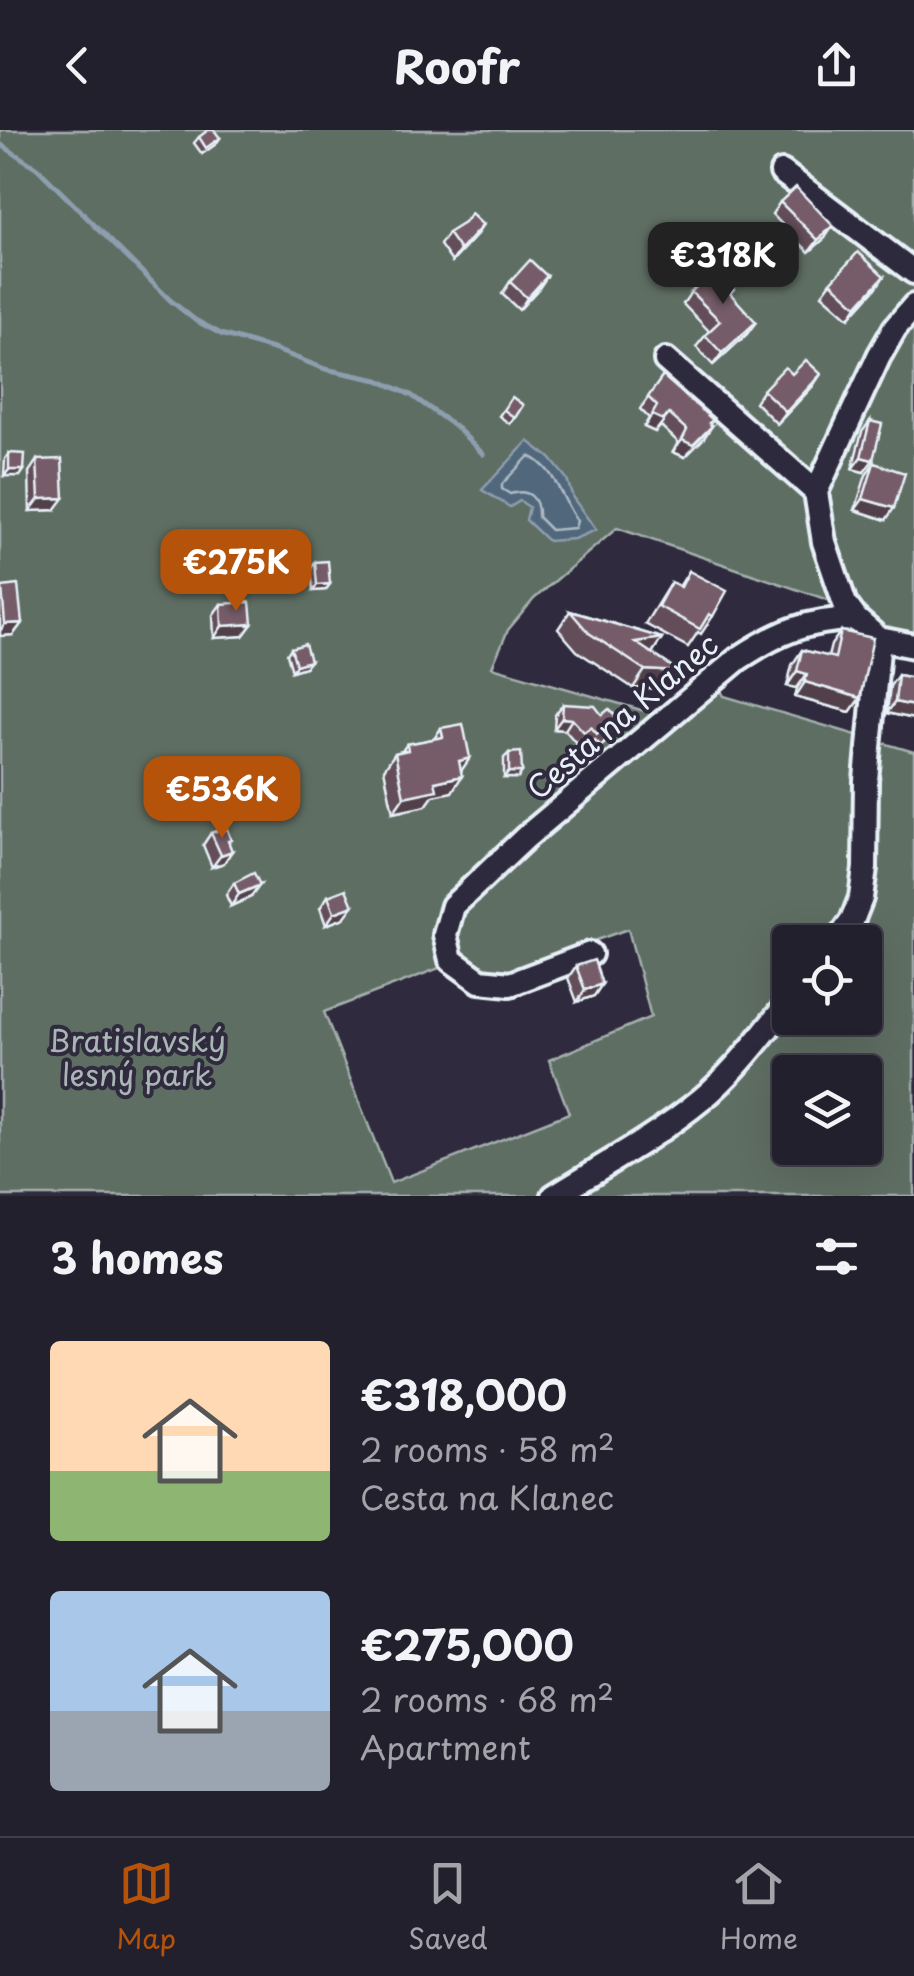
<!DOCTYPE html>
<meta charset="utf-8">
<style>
:root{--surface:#23202e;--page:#2f2d3a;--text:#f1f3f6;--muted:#a3a3aa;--line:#403e4a;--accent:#b45309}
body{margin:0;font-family:"Playpen Sans",sans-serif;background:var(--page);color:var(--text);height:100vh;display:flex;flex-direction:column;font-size:38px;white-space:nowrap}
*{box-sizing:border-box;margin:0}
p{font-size:32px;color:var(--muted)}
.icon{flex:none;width:55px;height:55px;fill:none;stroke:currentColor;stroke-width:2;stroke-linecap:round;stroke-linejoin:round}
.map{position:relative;height:1066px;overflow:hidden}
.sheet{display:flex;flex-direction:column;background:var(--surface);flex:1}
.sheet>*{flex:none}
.buttons{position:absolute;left:772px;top:795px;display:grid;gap:20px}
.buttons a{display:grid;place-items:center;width:110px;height:110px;border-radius:10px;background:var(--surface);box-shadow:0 10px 40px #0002,0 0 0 2px var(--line);font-size:50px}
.price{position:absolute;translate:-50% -85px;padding:0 22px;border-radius:20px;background:var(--accent);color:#fff;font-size:32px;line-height:65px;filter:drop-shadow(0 2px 5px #0008)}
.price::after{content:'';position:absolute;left:50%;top:60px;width:30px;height:22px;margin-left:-15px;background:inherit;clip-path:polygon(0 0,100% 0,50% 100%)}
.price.active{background:#222;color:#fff}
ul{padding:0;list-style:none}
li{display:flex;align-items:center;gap:30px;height:250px;padding:0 50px}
li span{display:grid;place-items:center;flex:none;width:280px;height:200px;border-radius:10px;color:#555}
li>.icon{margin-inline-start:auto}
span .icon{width:120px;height:120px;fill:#fffc;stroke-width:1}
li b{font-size:42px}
h2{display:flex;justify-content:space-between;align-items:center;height:120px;padding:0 50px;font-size:42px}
header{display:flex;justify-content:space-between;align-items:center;height:130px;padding:0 50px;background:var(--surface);font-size:45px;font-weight:700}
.tab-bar{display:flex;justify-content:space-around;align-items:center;height:140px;border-top:2px solid var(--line);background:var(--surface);font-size:28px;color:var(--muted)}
.tab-bar a{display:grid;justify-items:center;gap:5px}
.tab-bar .active{color:var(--accent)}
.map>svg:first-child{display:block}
.green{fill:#5f6e64;stroke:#a4b0ae;stroke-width:2.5;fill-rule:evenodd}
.water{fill:#51677c;stroke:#8d9eae;stroke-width:2.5}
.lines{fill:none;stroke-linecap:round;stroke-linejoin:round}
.shore{stroke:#acbac6;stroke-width:2.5}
.stream{stroke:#8d9eae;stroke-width:5}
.minor-casing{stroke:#e8f1f8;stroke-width:30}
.minor{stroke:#2f2a3d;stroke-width:22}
.wall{fill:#644e59;stroke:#e8f1f8;stroke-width:2.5}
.shaded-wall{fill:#514048;stroke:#e8f1f8;stroke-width:2.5}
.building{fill:#745b67;stroke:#e8f1f8;stroke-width:2.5}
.labels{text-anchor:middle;stroke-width:8;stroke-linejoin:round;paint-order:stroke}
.street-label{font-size:30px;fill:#e8f1f8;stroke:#2f2a3d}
.park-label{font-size:30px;fill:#aab6b5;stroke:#2f2a3d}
</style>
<header><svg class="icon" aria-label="back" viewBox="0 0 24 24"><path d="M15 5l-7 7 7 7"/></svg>Roofr<svg class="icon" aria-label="share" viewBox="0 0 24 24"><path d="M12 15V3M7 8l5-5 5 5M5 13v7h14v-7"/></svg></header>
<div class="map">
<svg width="914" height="1066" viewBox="0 0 914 1066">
<rect width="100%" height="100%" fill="#2f2a3d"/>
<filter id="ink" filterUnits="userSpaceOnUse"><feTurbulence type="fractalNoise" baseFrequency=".01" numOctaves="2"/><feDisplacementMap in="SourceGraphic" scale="20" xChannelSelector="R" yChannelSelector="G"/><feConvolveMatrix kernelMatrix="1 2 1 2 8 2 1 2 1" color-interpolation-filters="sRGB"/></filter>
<g filter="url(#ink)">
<!-- green -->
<path class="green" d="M0,0H914V516L834,472L617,398L534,469L508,500L492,537L669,588L714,548L724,566L914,622V1066H0ZM628,799L651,887L549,930L569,983L391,1053L324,882L447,835L518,860L510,840ZM790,812H865V888H790ZM790,942H865V1018H790Z"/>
<!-- water -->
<polygon class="water" points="528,311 550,328 567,349 573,368 596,400 574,409 548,411 526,390 529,377 520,371 510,377 482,360"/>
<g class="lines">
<!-- shore -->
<path class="shore" d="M529,326C556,338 561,369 577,391L575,398L551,400L538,387C539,368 529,358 510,364L502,359V354Z"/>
<!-- stream -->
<polyline class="stream" points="0,14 37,38 170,170 195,190 221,204 276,220 325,239 378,250 411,265 457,298 483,324"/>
<!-- minor casing -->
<g class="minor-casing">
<g id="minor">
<polyline points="782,42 914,142"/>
<polyline points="914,176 895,198 879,226 816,362 824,412 845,474 856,489 879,509 914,516"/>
<polyline points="666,230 816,362"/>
<polyline points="837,812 852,791 861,768 865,738 866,650 879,509"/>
<path d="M590,824L510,854L480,851L451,830L445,805L453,776L526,707L738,529C779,502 806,490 856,489"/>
<path d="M554,1066C604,1035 657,1006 702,969C736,941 762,904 790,871"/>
</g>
</g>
<!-- minor -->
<use href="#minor" class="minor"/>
</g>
<!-- wall -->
<g class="wall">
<polygon points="199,7 220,8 216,14 202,24 194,13"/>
<polygon points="780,72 825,108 809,122 772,84"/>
<polygon points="483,95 475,107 452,132 440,115 448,103"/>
<polygon points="547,146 539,158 519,180 502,164 510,152"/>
<polygon points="884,146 876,158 849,188 822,164 831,152"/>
<polygon points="733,160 730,163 747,204 713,235 696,217 709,201 683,174 691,162"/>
<polygon points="792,244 813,256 777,294 755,272 763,260"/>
<polygon points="663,246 710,293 704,308 685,327 673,322 678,312 661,296 655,302 644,297 649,288 640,279"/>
<polygon points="512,267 523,275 510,294 499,286"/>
<polygon points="870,291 864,342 852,339 862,302"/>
<polygon points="9,323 24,340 20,346 4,346 5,329"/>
<polygon points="37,330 55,380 30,381 29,342"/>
<polygon points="874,333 886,390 855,380 866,345"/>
<polygon points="315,432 326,460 313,461 311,438"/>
<polygon points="264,438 282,450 277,456 262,458 260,444"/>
<polygon points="689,441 713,486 701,504 698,502 688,517 645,494 671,452 679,457"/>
<polygon points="2,457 22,493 13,505 0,506 0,459"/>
<polygon points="221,474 252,494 243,506 214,508 213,485"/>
<polygon points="570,481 662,508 652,523 668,559 633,558 577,521 558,499"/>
<polygon points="841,501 860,568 850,582 795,567 797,558 787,556 792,535 802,520 828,527 831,515"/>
<polygon points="291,518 305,537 292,541 287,524"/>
<polygon points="898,545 914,548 914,589 887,583 890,556"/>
<polygon points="563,574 602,585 615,605 601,616 595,610 589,615 583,608 576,613 565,600 554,599 555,585"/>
<polygon points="441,598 461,641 452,662 433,666 426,676 393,683 384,639 395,623 402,621 407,614 434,609"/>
<polygon points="509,623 518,648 504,648 504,628"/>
<polygon points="211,703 229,713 224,733 212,737 203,715"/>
<polygon points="234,753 251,767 231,776 226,765"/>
<polygon points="328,766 344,788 326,795 320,778"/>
<polygon points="576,836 602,854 594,866 577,872 568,848"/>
</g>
<!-- shaded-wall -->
<g class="shaded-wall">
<polygon points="483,95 475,107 452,132 460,120"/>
<polygon points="833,96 825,108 809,122 818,110"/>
<polygon points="547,146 539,158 519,180 527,168"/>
<polygon points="884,146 876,158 849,188 857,176"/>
<polygon points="756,192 747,204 713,235 722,223"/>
<polygon points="821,244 813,256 777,294 786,282"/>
<polygon points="669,284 655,302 644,297 652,285"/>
<polygon points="712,296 704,308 685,327 673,322 682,310"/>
<polygon points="861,327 873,330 864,342 852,339"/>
<polygon points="9,340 24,340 20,346 4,346"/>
<polygon points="64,368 55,380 30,381 39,369"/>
<polygon points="863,369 894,378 886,390 855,380"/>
<polygon points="282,450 277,456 262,458 266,452"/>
<polygon points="330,454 326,460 313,461 317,455"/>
<polygon points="22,493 13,505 0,506 0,501 5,494"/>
<polygon points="252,494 243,506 214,508 222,496"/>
<polygon points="662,508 650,526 635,512"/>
<polygon points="310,531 305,537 292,541 296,535"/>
<polygon points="645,540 680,542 668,559 633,558"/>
<polygon points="797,541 807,544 797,558 787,556"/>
<polygon points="805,552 860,568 850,582 795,567"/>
<polygon points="895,572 914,576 914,589 887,583"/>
<polygon points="562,588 572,589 565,600 554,599"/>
<polygon points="623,594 615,605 601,616 609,606"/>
<polygon points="470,628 459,644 459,631"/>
<polygon points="509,642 522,642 518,648 504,648"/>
<polygon points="462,646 452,662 433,666 426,676 393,683 404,667 435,652"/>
<polygon points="232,721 224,733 212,737 221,725"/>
<polygon points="260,755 251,767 231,776 239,764"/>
<polygon points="353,776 344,788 326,795 334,783"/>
<polygon points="602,854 594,866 577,872 585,860"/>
</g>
<!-- building -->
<g class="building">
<polygon points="208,0 214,0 220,8 206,18 199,7"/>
<polygon points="796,57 833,96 818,110 780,72"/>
<polygon points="471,84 483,95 460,120 448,103 464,93"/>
<polygon points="858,122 884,146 857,176 831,152"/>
<polygon points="530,130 547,146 527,168 510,152"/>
<polygon points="723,130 741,148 728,161 756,192 722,223 705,205 720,191 691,162"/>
<polygon points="806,230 821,244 786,282 763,260 785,237 792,244"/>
<polygon points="663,246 713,290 709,293 712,296 693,315 682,310 687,300 669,284 663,290 652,285 657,276 648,267"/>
<polygon points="512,267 523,275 515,288 504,280"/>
<polygon points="870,291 882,294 873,330 861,327"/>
<polygon points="9,323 25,324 24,340 9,340"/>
<polygon points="62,329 64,368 39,369 37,330"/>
<polygon points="874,333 905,343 894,378 863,369"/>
<polygon points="328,431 330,454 317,455 315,432"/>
<polygon points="280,436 282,450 266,452 264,438"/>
<polygon points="689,441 727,461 713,486 709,484 700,499 658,476 671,452 681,457"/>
<polygon points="18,455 22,493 5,494 2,457"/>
<polygon points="250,472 252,494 222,496 221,474"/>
<polygon points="570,481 662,508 635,512 680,542 645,540 589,503"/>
<polygon points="841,501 873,508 860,568 805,552 807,544 797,541 802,520 835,528"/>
<polygon points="305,514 310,531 296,535 291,518"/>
<polygon points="898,545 914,548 914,576 895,572"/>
<polygon points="563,574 595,576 602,585 609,579 623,594 609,606 603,599 597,604 591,597 584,602 572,589 562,588"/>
<polygon points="463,594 470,628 459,631 462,646 435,652 437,660 404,667 395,623 408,620 407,614 443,607 441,598"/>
<polygon points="521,622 522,642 509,642 509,623"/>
<polygon points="226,697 231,710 228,711 232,721 221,725 211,703"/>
<polygon points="254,743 260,755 239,764 234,753"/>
<polygon points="346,759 353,776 334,783 328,766"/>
<polygon points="594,830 602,854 585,860 576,836"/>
</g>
</g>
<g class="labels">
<!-- street labels -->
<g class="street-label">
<text transform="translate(623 587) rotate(-40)" y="10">Cesta na Klanec</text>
</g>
<!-- park labels -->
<g class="park-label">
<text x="137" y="922">Bratislavský<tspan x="137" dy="34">lesný park</tspan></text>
</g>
</g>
</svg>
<div class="buttons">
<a><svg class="icon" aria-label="locate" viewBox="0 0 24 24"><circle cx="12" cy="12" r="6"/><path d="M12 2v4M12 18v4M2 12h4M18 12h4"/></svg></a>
<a><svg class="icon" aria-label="layers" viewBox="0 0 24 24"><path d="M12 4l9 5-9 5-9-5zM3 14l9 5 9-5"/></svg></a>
</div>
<b class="price active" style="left:723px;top:177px">€318K</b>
<b class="price" style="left:236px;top:484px">€275K</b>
<b class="price" style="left:222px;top:711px">€536K</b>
</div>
<section class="sheet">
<h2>3 homes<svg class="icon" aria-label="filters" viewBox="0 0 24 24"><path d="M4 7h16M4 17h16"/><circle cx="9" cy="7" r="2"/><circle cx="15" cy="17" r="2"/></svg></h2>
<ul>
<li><span style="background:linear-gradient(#ffd9b3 65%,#8fb573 0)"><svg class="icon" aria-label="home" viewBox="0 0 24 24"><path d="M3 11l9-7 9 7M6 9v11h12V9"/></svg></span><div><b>€318,000</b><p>2 rooms · 58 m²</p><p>Cesta na Klanec</p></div></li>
<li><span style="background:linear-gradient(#a9c7e8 60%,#9aa5b1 0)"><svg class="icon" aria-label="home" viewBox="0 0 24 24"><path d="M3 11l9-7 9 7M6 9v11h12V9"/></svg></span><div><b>€275,000</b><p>2 rooms · 68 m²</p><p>Apartment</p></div></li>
</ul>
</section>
<nav class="tab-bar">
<a class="active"><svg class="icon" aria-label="map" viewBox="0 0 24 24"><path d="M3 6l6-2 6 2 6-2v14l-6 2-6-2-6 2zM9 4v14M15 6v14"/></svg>Map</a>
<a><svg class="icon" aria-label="saved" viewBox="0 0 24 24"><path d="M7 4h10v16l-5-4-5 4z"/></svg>Saved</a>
<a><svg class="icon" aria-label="home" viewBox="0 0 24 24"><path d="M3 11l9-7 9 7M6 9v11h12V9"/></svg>Home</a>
</nav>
